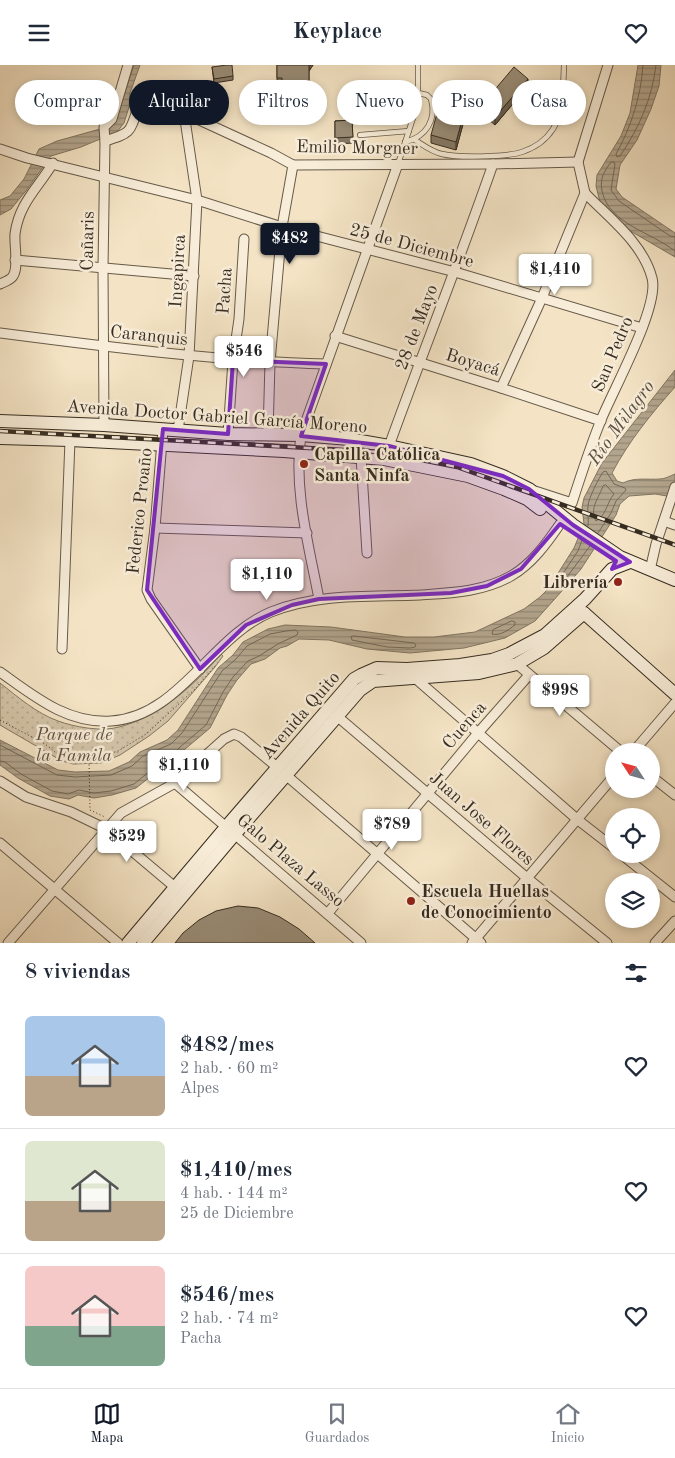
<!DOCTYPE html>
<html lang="es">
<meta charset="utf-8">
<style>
:root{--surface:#fff;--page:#f2f2f3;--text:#1f2937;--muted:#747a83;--line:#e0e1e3;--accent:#111827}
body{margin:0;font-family:"Old Standard TT",serif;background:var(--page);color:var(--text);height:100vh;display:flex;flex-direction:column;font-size:19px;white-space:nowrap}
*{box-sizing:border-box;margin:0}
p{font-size:16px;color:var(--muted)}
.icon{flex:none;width:28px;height:28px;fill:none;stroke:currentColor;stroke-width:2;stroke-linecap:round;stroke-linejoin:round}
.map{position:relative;height:878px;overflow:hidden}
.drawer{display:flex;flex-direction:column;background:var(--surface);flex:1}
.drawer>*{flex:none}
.guide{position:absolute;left:15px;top:15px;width:645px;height:45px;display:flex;gap:10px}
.needle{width:32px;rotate:306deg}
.buttons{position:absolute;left:605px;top:678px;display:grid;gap:10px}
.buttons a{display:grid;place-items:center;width:55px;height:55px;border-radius:50%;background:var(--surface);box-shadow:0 2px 8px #0003;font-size:25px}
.price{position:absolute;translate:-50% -42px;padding:0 11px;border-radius:5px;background:#fff;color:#222;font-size:16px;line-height:32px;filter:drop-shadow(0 1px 2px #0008)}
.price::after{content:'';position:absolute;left:50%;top:30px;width:15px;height:11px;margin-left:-8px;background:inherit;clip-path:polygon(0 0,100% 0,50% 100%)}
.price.on{background:var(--accent);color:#fff}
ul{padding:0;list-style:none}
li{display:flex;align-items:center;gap:15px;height:125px;padding:0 25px}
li+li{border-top:1px solid var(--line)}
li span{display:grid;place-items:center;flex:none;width:140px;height:100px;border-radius:8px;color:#555}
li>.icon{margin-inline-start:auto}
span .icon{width:60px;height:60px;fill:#fffc;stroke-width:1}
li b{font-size:21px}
h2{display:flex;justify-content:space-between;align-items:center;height:60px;padding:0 25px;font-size:21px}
.pill{padding:0 18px;border-radius:22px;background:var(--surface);box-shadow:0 2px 8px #0003;font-size:18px;line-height:45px}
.pill.on{background:var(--accent);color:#fff}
header{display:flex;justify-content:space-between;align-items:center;height:65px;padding:0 25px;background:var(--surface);font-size:22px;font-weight:600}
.dock{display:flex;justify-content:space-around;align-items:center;height:70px;border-top:1px solid var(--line);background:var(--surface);font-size:14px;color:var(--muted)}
.dock a{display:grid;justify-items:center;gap:2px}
.dock .on{color:var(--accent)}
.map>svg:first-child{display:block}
.grass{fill:url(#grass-dots);stroke:#857864}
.water{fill:url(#water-rules);stroke:#817561}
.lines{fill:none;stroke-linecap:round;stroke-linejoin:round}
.shore{stroke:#746856;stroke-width:1}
.lane-casing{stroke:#665a49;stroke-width:6}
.street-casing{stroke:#665a49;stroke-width:11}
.secondary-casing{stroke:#362c20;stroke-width:14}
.path{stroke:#362c20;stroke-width:1;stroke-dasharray:1 2.5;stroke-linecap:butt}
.lane{stroke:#f8edd9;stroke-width:4.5}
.street{stroke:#f8edd9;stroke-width:9}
.secondary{stroke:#f8edd9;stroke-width:12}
.rail-casing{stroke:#362c20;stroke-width:4.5}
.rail{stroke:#f8edd9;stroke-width:2.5;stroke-dasharray:8;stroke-linecap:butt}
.wall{fill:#847865;stroke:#362c20}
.shaded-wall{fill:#6b6253;stroke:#362c20}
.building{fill:#998c76;stroke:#362c20}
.marked{fill:#7b2cbf;fill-opacity:0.2;stroke:#7b2cbf;stroke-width:4;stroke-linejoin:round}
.poi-dot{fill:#8f2418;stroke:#f8edd9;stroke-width:2}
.labels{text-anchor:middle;stroke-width:5;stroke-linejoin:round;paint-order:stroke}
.street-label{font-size:18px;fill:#362c20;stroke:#f8edd9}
.poi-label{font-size:18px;font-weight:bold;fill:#362c20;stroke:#f8edd9;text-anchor:start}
.park-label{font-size:18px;font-style:italic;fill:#5e5242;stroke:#f8edd9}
.water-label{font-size:19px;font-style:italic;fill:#5c5041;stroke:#f8edd9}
</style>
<header><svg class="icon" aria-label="menu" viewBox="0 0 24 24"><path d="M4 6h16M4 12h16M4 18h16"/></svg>Keyplace<svg class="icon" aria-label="heart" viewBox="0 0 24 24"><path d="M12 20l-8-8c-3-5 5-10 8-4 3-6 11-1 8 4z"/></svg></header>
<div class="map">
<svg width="675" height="878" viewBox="0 0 675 878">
<defs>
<pattern id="grass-dots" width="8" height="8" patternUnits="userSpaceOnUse" patternTransform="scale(1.25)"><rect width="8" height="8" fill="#d4c5a9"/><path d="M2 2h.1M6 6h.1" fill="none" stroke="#b7a991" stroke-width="1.8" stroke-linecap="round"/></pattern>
<pattern id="water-rules" width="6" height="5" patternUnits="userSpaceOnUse" patternTransform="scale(1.25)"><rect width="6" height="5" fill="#b3a58d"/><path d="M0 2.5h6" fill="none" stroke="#928773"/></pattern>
</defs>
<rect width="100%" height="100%" fill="#f4e4c5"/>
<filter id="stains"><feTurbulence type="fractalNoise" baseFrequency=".004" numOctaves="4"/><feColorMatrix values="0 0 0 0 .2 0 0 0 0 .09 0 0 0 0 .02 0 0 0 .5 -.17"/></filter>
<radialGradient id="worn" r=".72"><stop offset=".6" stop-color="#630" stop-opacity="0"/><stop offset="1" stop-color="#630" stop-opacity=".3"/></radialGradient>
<!-- grass -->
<path class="grass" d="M221,589L223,591L215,602L168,656L149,671L120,690L101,698L73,699L62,696L0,660V618C18,632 36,648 58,656C74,662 102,667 119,662C159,652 195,620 221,589Z"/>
<!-- water -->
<g class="water">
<polygon points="134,0 140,0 130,28 129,42 124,58 117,67 81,82 51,91 25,127 11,144 0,150 0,135 10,131 24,114 39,84 57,76 111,61 117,52"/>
<polygon points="638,0 661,0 659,21 651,44 637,75 620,100 616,124 622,132 675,168 675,192 627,164 600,137 596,121 597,110 621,71 630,48"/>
<path d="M675,305V322C651,349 629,376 612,408L617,416L623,418C635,412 647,415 660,414C665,414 670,411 675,409V430L667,431L655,429L629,431L620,439L616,450L581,504L561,527L535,556L505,573L464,583L410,588L367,584L329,575L299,574L287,581L280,583L265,594L251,599L237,615L227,630L210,663L184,685L176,695L164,701L136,723L112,730L94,733L78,730L69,734L50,731L18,713L0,700V675L58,705L75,707L109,706L129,697L140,687L167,675L178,665L218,603L233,590L243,577L268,564L285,560L331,562L405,572H434L475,567L524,544L540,532L548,524L574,483L584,459L582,442L584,433L602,398Z"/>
</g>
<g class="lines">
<!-- shore -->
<g class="shore">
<path d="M643,0C641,32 631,62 616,89L617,92L620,91C639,63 652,34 656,0"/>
<path d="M675,172L670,171L619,136L611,125L615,99L614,97H611C608,101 605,106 603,110C601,115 601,121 602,126C609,159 651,167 675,186"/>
<path d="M606,420L614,429C607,437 606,451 596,456C589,443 599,433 603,421Z"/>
<path d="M588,461C589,454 587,447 588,441C588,434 599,413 603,407L606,406L614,419L625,423L626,425L616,436L611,448L598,468"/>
<polyline points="582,475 578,486 560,513 561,517 564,516 590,481"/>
<path d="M512,556L515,557V560C508,565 501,571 492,569L493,565Z"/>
<polygon points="354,571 414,578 416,580 415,582 410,583 387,582 352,575 351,572"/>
<polyline points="0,680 57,710 75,712 111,710 132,701 143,691 171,679 182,668 222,606 236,594 247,581 270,569 286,566 296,565 298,567 297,570 278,579 259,591 248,596 233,612 223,627 206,660 180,682 172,691 161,697 134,719 111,726 94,728 79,725 68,729 52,726 21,709 5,697 0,696"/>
</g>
<!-- lane casing -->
<g class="lane-casing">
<g id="lane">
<polyline points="360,70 409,66"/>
<path d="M415,75C423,80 432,87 442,89C458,93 507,92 522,87C534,83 546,75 553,64C564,46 563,21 564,0"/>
<path d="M405,77C426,72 437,55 431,34L427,30L418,28"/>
<polyline points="398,99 416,44 418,28 418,0"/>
</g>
</g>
<!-- street casing -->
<g class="street-casing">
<g id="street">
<path d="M105,76C131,68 130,68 138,42H157L184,48L271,88L293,100L493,99L578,97"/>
<polyline points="0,84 27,93 197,135 282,162 455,207 642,263"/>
<polyline points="585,128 578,97 608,0"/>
<polyline points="15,195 194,211"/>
<path d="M0,219C4,217 11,215 13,211C19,202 14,180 15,169C19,138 38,123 53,98"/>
<path d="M0,268C108,282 216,296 326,299"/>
<polyline points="335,271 501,323 601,356"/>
<polyline points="501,323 542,233 585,128"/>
<polyline points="104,360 103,203 105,76 104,62 112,54 128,0"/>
<polyline points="163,364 155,463 147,525 151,534 200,604"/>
<polyline points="178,365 189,291 197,135 184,48"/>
<polyline points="228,369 233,295 239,254 244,174"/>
<polyline points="268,369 270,297 282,162 293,100"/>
<path d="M389,381C423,287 460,194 493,99"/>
<polyline points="361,392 367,488"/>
<path d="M535,426L572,438C581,410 590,382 601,355C613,325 660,241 652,213C643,178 609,153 585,128"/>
<polyline points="664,456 675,460"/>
<polyline points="155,463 307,468"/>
<polyline points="650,505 656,479 675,422"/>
<path d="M319,534C309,481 293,424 301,370L398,99"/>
<polyline points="62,584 70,375"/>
<polyline points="517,599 620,686"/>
<path d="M0,607C34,631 67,659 111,656C179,652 212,571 271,547C317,528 370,532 420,530C451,528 483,527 511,511C532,499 547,478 560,459"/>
<polyline points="415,613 578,755 614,783"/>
<polyline points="338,652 527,813 607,878"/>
<polyline points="634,686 675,638"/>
<polyline points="287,711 481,878"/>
<polyline points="651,711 675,730"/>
<polyline points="0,716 26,732 71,747 106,764 176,823"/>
<polyline points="175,718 361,878"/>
<polyline points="0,778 118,878"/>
<polyline points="621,789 675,832"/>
<polyline points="328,848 478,668 529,610"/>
<polyline points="8,878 121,748 175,718 224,674 234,669 241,672 277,702"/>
<polyline points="472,878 614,711"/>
<polyline points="655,878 675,856"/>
</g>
</g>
<!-- secondary casing -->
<g class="secondary-casing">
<g id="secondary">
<polyline points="0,356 104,360 228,369 301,370 349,374 389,381 471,399 503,411 529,424 573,460 620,492 675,515"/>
<polyline points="0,373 70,375 284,386 384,394 468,411 504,424 527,434 540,444"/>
<polyline points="584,548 675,629"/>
<polyline points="128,878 226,762 354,614 361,610 377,603 407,604 460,600 492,595 509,589 545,570 585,534 612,504 630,497"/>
<polyline points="143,878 235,769 360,625 373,616 479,608 517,599 544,583 584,548"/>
</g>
</g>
<!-- path -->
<g class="path">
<polyline points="0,655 45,679 60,691 89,695 118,686 146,669 194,625 216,600"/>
<polyline points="89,696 90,745 105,752"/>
</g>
<!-- lane -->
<use href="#lane" class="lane"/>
<!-- street -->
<use href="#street" class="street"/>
<!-- secondary -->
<use href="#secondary" class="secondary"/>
<!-- rail casing -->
<g class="rail-casing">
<polyline id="rail" points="0,366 381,387 457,402 675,480"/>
</g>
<!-- rail -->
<use href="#rail" class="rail"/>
</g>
<!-- wall -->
<g class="wall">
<polygon points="277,0 313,0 309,6 309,24 282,26 282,20 277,21"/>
<polygon points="212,2 233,11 233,15 214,18"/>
<polygon points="528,21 495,60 481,48 481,41"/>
<polygon points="469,37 456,85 431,78 431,70"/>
<polygon points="352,55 353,78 335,79 335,56"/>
</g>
<!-- shaded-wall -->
<g class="shaded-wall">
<polygon points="309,0 313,0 309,6"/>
<polygon points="528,14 528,21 495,60 495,52"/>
<polygon points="469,30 469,37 456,85 456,77"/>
</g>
<!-- building -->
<g class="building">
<polygon points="227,0 232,0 233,11 214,14 212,2"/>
<polygon points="277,0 309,0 309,17 282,18 282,13 277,13"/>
<polygon points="514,2 528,14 495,52 481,41"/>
<polygon points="444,23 469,30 456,77 431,70"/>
<polygon points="352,55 353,72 335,73 335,56"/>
<polygon points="238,841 258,843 280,852 299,864 315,878 175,878 183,868 199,855 216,846"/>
</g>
<!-- marked area -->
<path class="marked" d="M233,295L326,299L301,371L389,381L503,411L529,424L573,460L630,497L612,504L616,496L560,459L521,504L487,521L451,528L319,534L292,540L246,560L200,604L147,525L163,364L228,369Z"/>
<!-- markers -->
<g class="poi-dot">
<circle cx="304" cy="399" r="5"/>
<circle cx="618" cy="517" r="5"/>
<circle cx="411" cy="836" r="5"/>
</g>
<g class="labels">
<!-- street labels -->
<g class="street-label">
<text transform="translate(357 82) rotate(1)" y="6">Emilio Morgner</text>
<text transform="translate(87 176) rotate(-89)" y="6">Cañaris</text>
<text transform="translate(412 180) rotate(15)" y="6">25 de Diciembre</text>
<text transform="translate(177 206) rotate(-87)" y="6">Ingapirca</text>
<text transform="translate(224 226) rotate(-86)" y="6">Pacha</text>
<text transform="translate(416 262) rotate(-69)" y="6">28 de Mayo</text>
<text transform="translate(149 270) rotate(6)" y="6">Caranquis</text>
<text transform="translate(612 289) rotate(-67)" y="6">San Pedro</text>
<text transform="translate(473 297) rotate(17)" y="6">Boyacá</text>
<text transform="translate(217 351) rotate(4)" y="6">Avenida Doctor Gabriel García Moreno</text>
<text transform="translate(139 446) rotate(-84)" y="6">Federico Proaño</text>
<text transform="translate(300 650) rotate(-49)" y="6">Avenida Quito</text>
<text transform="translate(464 660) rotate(-49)" y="6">Cuenca</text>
<text transform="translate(482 753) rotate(41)" y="6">Juan Jose Flores</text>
<text transform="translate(291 795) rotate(40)" y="6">Galo Plaza Lasso</text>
</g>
<!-- poi labels -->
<g class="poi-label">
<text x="314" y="395">Capilla Católica<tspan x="314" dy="21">Santa Ninfa</tspan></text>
<text x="608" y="523" text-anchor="end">Librería</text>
<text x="421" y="832">Escuela Huellas<tspan x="421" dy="21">de Conocimiento</tspan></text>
</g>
<!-- park labels -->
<g class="park-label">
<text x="74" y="675">Parque de<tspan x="74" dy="21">la Famila</tspan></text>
</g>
<!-- water labels -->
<g class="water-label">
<text transform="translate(620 357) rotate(-54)" y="7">Río Milagro</text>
</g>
</g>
<rect width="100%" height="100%" filter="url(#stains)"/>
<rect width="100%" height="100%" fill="url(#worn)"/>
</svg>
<div class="buttons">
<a><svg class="needle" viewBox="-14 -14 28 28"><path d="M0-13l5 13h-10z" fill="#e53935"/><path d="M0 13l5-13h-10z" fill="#747a83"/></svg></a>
<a><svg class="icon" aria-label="locate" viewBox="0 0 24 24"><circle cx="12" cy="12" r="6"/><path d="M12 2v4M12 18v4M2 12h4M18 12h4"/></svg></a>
<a><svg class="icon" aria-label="layers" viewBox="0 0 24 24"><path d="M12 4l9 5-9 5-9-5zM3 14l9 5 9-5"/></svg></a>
</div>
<b class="price on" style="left:290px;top:200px">$482</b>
<b class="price" style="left:555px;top:231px">$1,410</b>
<b class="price" style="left:244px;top:313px">$546</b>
<b class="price" style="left:267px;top:536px">$1,110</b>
<b class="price" style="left:560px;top:652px">$998</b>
<b class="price" style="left:184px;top:727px">$1,110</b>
<b class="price" style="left:392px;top:786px">$789</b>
<b class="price" style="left:127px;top:798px">$529</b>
<div class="guide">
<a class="pill">Comprar</a>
<a class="pill on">Alquilar</a>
<a class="pill">Filtros</a>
<a class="pill">Nuevo</a>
<a class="pill">Piso</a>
<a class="pill">Casa</a>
</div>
</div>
<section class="drawer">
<h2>8 viviendas<svg class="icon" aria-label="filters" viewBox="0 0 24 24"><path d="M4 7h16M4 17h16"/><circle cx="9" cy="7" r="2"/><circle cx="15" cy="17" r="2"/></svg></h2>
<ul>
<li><span style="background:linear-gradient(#a9c7e8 60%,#b9a48a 0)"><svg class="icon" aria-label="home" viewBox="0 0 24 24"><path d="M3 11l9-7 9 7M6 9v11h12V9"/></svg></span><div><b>$482/mes</b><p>2 hab. · 60 m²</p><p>Alpes</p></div><svg class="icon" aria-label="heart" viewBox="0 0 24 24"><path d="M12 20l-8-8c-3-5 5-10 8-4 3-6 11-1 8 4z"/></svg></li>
<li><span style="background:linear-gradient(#dfe7d0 60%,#b9a48a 0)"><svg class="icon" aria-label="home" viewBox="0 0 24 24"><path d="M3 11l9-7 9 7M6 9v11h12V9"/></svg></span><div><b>$1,410/mes</b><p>4 hab. · 144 m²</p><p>25 de Diciembre</p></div><svg class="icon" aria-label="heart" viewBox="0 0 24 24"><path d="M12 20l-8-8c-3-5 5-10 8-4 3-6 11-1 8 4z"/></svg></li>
<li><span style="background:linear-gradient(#f6c9c9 60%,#7fa58c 0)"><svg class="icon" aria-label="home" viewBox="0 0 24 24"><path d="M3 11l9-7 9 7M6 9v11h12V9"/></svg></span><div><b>$546/mes</b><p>2 hab. · 74 m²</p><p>Pacha</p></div><svg class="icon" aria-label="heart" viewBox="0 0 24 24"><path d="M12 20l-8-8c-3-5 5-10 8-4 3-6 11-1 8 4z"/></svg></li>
</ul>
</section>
<nav class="dock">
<a class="on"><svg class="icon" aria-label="map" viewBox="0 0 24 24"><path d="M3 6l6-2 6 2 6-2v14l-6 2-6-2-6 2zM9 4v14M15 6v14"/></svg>Mapa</a>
<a><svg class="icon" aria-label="saved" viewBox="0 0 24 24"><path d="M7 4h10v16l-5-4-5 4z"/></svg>Guardados</a>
<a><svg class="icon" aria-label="home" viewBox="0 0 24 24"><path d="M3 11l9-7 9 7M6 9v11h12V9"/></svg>Inicio</a>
</nav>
